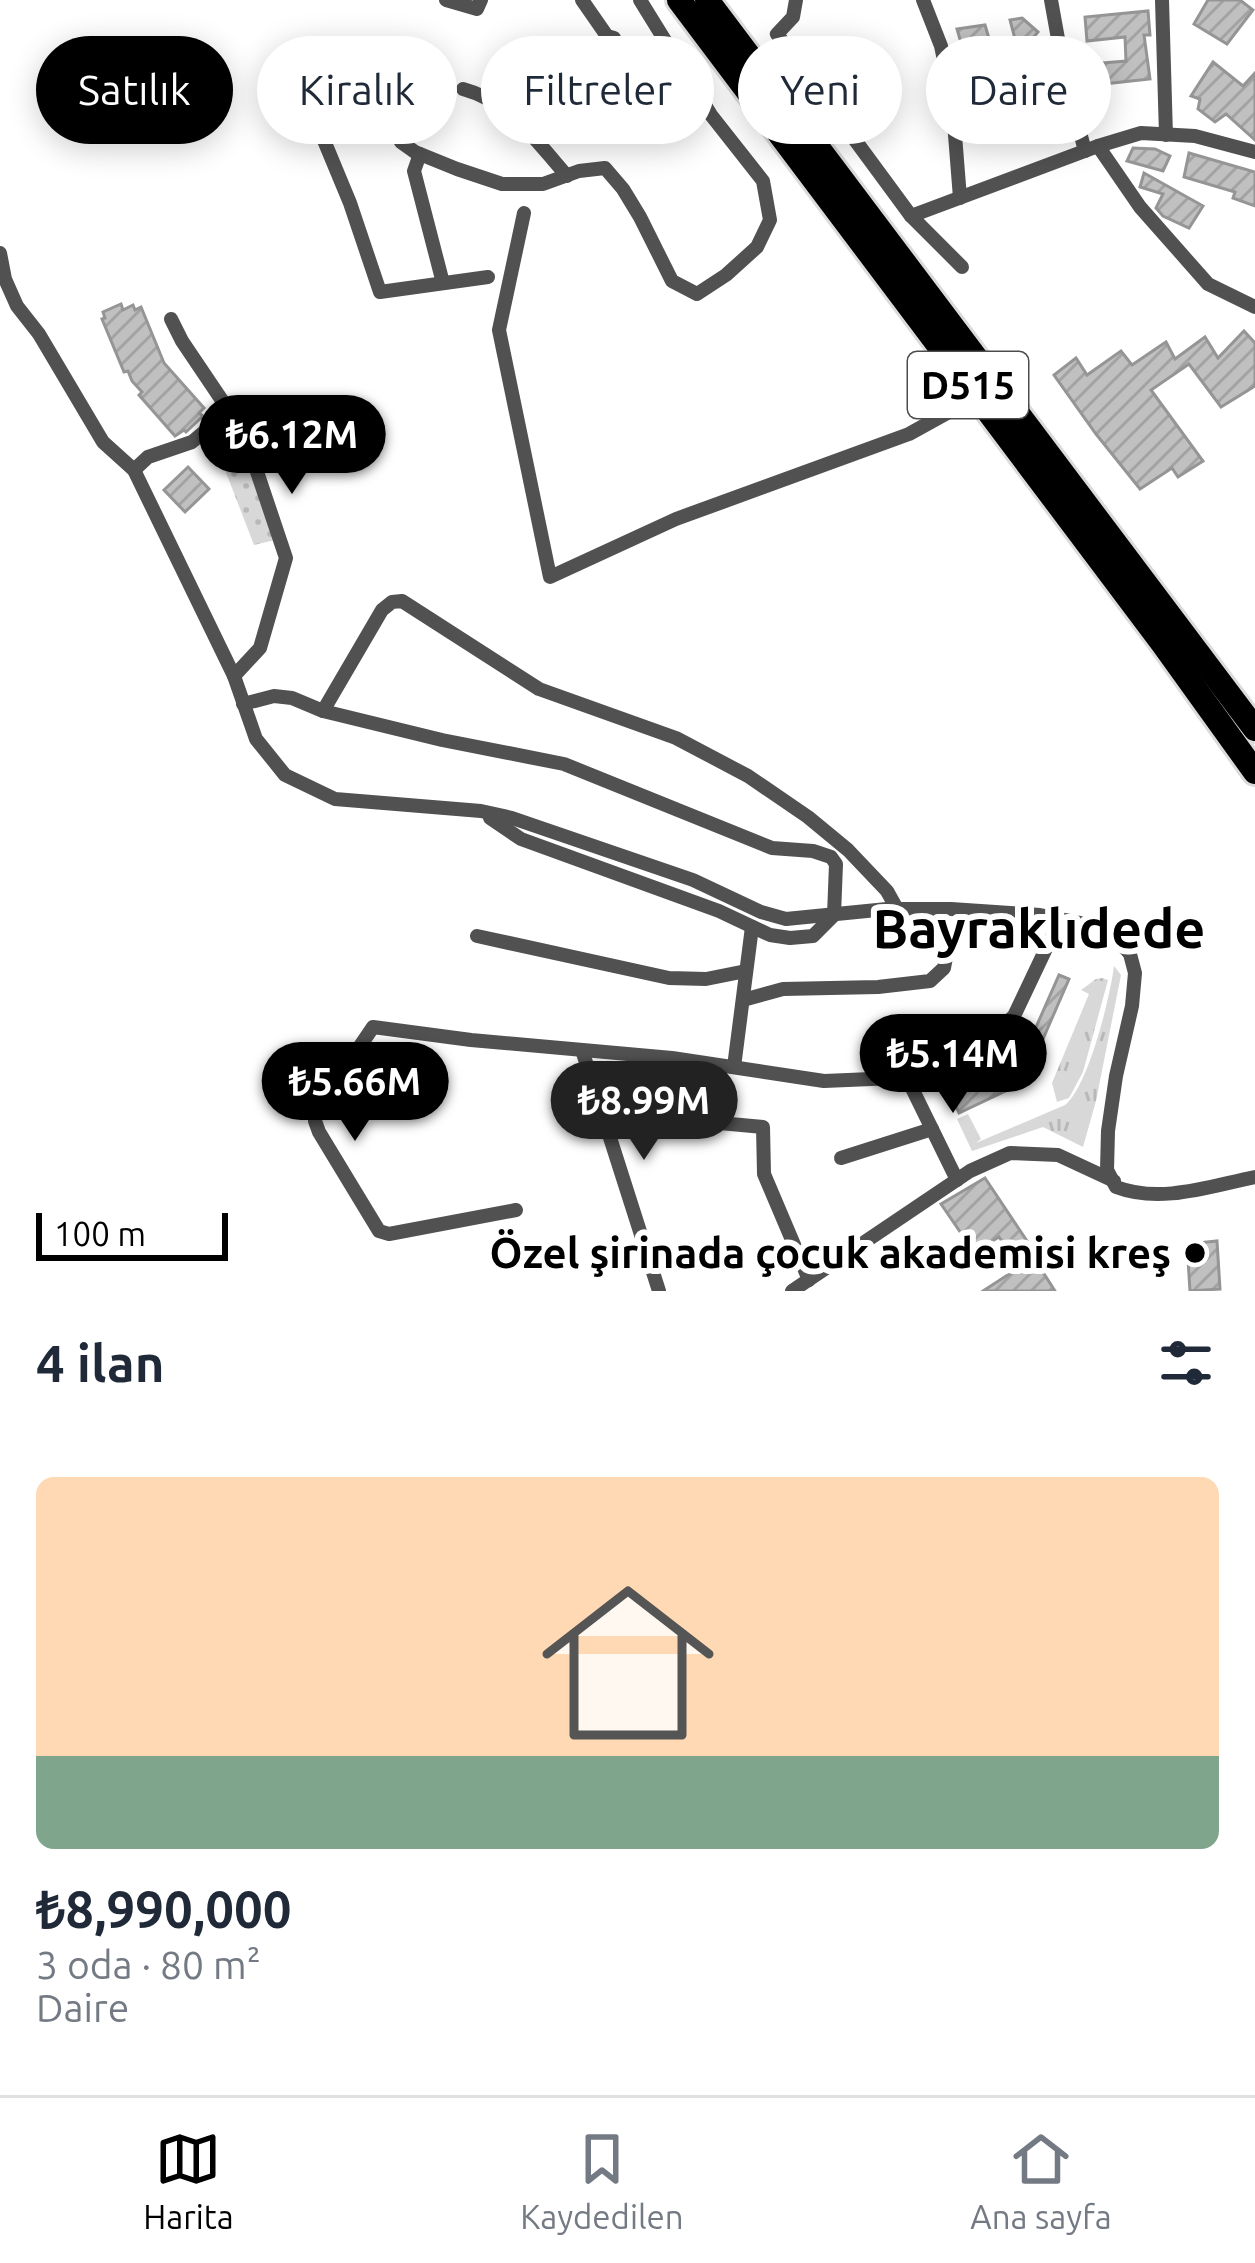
<!DOCTYPE html>
<html lang="tr">
<meta charset="utf-8">
<style>
:root{--surface:#fff;--page:#f2f2f3;--text:#1f2937;--muted:#747a83;--line:#e0e1e3;--accent:#000}
body{margin:0;font-family:Ubuntu,sans-serif;background:var(--page);color:var(--text);height:100vh;display:flex;flex-direction:column;font-size:45px;white-space:nowrap}
*{box-sizing:border-box;margin:0}
p{font-size:39px;color:var(--muted)}
.icon{flex:none;width:66px;height:66px;fill:none;stroke:currentColor;stroke-width:2;stroke-linecap:round;stroke-linejoin:round}
.map{position:relative;height:1291px;overflow:hidden}
.drawer{display:flex;flex-direction:column;background:var(--surface);flex:1}
.drawer>*{flex:none}
.top-card{position:absolute;left:36px;top:36px;width:1185px;height:108px;display:flex;gap:24px}
.scale{position:absolute;left:36px;bottom:30px;width:192px;box-sizing:border-box;padding-left:12px;border:6px solid #000;border-top:0;font-size:33px;line-height:42px;white-space:nowrap;color:#000;-webkit-text-stroke:9px #fff;paint-order:stroke}
.price{position:absolute;translate:-50% -102px;padding:0 27px;border-radius:42px;background:var(--accent);color:#fff;font-size:39px;line-height:78px;filter:drop-shadow(0 3px 6px #0008)}
.price::after{content:'';position:absolute;left:50%;top:72px;width:36px;height:27px;margin-left:-18px;background:inherit;clip-path:polygon(0 0,100% 0,50% 100%)}
.price.active{background:#222;color:#fff}
ul{padding:0;list-style:none}
li{display:grid;align-content:center;gap:24px;height:636px;padding:0 36px}
li span{display:grid;place-items:center;height:372px;border-radius:18px;color:#555}
li>.icon{margin-inline-start:auto}
span .icon{width:216px;height:216px;fill:#fffc;stroke-width:1}
li b{font-size:51px}
h2{display:flex;justify-content:space-between;align-items:center;height:144px;padding:0 36px;font-size:51px}
.pill{padding:0 42px;border-radius:54px;background:var(--surface);box-shadow:0 6px 30px #0003;font-size:42px;line-height:108px}
.pill.active{background:var(--accent);color:#fff}
.tab-bar{display:flex;justify-content:space-around;align-items:center;height:168px;border-top:3px solid var(--line);background:var(--surface);font-size:33px;color:var(--muted)}
.tab-bar a{display:grid;justify-items:center;gap:6px}
.tab-bar .active{color:var(--accent)}
.map>svg:first-child{display:block}
.grass{fill:url(#grass-tufts)}
.park{fill:url(#park-dots)}
.building{fill:url(#building-hatch);stroke:#959595;stroke-width:3}
.lines{fill:none;stroke-linecap:round;stroke-linejoin:round}
.highway-casing{stroke:#dbdbdb;stroke-width:30}
.street{stroke:#515151;stroke-width:14}
.highway{stroke:#000;stroke-width:24}
.poi-dot{fill:#000;stroke:#fff;stroke-width:4.5}
.labels{text-anchor:middle;stroke-width:12;stroke-linejoin:round;paint-order:stroke}
.shield{fill:#fff;stroke:#4c4c4c;stroke-width:3}
.shield-label{font-size:39px;font-weight:bold;fill:#000}
.poi-label{font-size:42px;font-weight:bold;fill:#000;stroke:#fff;text-anchor:end}
.district-label{font-size:54px;font-weight:bold;fill:#000;stroke:#fff}
</style>
<div class="map">
<svg width="1255" height="1291" viewBox="0 0 1255 1291">
<defs>
<pattern id="grass-tufts" width="24" height="20" patternUnits="userSpaceOnUse" patternTransform="scale(3)"><rect width="24" height="20" fill="#d8d8d8"/><path d="M3 7l-1-3M5 7V3M7 7l1-3M15 17l-1-3M17 17v-4M19 17l1-3" fill="none" stroke="#b8b8b8"/></pattern>
<pattern id="park-dots" width="8" height="8" patternUnits="userSpaceOnUse" patternTransform="scale(3)"><rect width="8" height="8" fill="#d8d8d8"/><path d="M2 2h.1M6 6h.1" fill="none" stroke="#b8b8b8" stroke-width="1.8" stroke-linecap="round"/></pattern>
<pattern id="building-hatch" width="6" height="6" patternUnits="userSpaceOnUse" patternTransform="scale(3)"><rect width="6" height="6" fill="#c0c0c0"/><path d="M-1 1l2-2M0 6l6-6M5 7l2-2" fill="none" stroke="#a3a3a3"/></pattern>
</defs>
<rect width="100%" height="100%" fill="#fff"/>
<!-- grass -->
<g class="grass">
<path d="M1114,966L1121,975L1096,1101L1083,1147L1043,1127L972,1151L957,1119L968,1114L981,1139L976,1143L1065,1105C1088,1087 1110,998 1114,966Z"/>
<polygon points="1102,978 1108,980 1083,1072 1069,1098 1057,1102 1052,1083 1089,994 1081,990 1096,979"/>
</g>
<!-- park -->
<polygon class="park" points="243,445 275,540 254,545 220,457"/>
<!-- building -->
<g class="building">
<polygon points="1208,0 1240,0 1253,10 1227,44 1194,24"/>
<polygon points="1148,11 1150,35 1144,35 1150,79 1103,84 1101,63 1126,61 1125,37 1087,41 1085,17"/>
<polygon points="1022,18 1038,32 1033,38 1047,52 1037,81 1050,78 1064,134 1042,141 1010,20"/>
<polygon points="985,25 993,52 966,60 957,29"/>
<polygon points="1213,62 1243,86 1255,73 1255,140 1226,114 1215,122 1198,109 1200,99 1191,96"/>
<polygon points="1133,148 1155,149 1170,156 1163,171 1127,161"/>
<polygon points="1189,153 1255,172 1255,206 1233,198 1235,192 1184,177"/>
<polygon points="1144,173 1203,206 1189,228 1163,216 1156,208 1163,194 1140,187"/>
<polygon points="121,304 123,310 133,305 135,310 141,307 164,363 204,408 199,413 203,416 186,432 184,430 175,436 139,395 142,392 132,381 128,371 124,372 102,319 105,318 103,312"/>
<polygon points="1244,331 1255,343 1255,386 1221,407 1189,364 1151,390 1203,461 1178,477 1172,468 1140,489 1096,434 1054,375 1076,358 1087,375 1121,351 1132,365 1166,342 1175,359 1205,337 1218,358"/>
<polygon points="188,467 209,489 185,512 164,490"/>
<polygon points="1059,975 1069,979 1043,1039 1033,1034"/>
<polygon points="1012,1057 1018,1070 1013,1073 1018,1085 959,1113 947,1087"/>
<polygon points="985,1178 1035,1253 1032,1255 1055,1291 983,1291 1020,1267 999,1237 974,1252 941,1204"/>
<polygon points="1217,1241 1220,1289 1190,1291 1187,1244"/>
</g>
<g class="lines">
<!-- highway casing -->
<g class="highway-casing">
<g id="highway">
<polyline points="679,0 1163,644 1255,772"/>
<polyline points="707,0 1255,729"/>
</g>
</g>
<!-- street -->
<g class="street">
<polyline points="446,0 477,9 481,0"/>
<polyline points="582,0 607,36 614,38"/>
<polyline points="796,0 793,17 777,34 911,216 962,267"/>
<polyline points="923,0 941,46 952,97 960,198"/>
<polyline points="1051,0 1064,72 1085,151"/>
<polyline points="1162,0 1166,135"/>
<polyline points="358,70 401,142 415,152 457,169 502,184 543,184 579,171 605,168 623,189 640,217 672,281 697,294 726,275 757,247 770,220 763,181 711,115 640,0"/>
<path d="M463,89C511,102 535,140 567,176"/>
<polyline points="306,97 350,203 380,292 488,277"/>
<polyline points="1098,146 1140,207 1208,284 1255,307"/>
<polyline points="420,154 414,171 443,283"/>
<polyline points="524,213 499,330 550,577 676,519 909,434 976,397"/>
<polyline points="911,216 1098,146 1141,133 1195,136 1255,152"/>
<path d="M0,253L5,279L17,306L39,334L103,442L134,470L234,676L256,739L285,775L335,799L481,811L512,818L693,880L761,912L786,919L887,909H951L1040,915L1086,924L1114,935L1130,954L1135,973L1132,1006L1116,1076L1108,1131L1107,1170L1116,1187C1161,1204 1210,1186 1255,1177"/>
<polyline points="171,319 182,341 244,433 286,558 260,648 234,676"/>
<polyline points="134,470 148,457 192,442 230,410"/>
<polyline points="243,704 274,696 292,698 323,711 442,740 564,764 772,848 813,851 831,857 836,864 834,915 813,936 790,938 770,935 719,911 521,839 490,818"/>
<polyline points="323,711 382,610 392,602 402,601 539,689 676,738 748,776 808,817 848,850 887,891 897,909"/>
<polyline points="477,936 669,978 706,979 746,971"/>
<polyline points="743,1000 783,989 878,987 930,981 944,968 951,931"/>
<polyline points="582,1050 659,1291"/>
<polyline points="734,1067 752,927"/>
<polyline points="905,1074 957,1180"/>
<polyline points="606,1125 644,1116 763,1127 764,1174 809,1280"/>
<polyline points="841,1158 932,1129"/>
<polyline points="516,1210 389,1234 379,1231 319,1132 315,1121 316,1111 373,1027 471,1040 672,1058 824,1081 895,1078 988,1039 1014,1016 1060,919"/>
<polyline points="792,1291 970,1171 1010,1153 1058,1155 1114,1181"/>
</g>
<!-- highway -->
<use href="#highway" class="highway"/>
</g>
<!-- markers -->
<circle class="poi-dot" cx="1195" cy="1253" r="12"/>
<g class="labels">
<!-- shield labels -->
<rect class="shield" x="908" y="352" width="120" height="66" rx="9"/>
<g class="shield-label">
<text x="968" y="399">D515</text>
</g>
<!-- poi labels -->
<g class="poi-label">
<text x="1171" y="1268">Özel şirinada çocuk akademisi kreş</text>
</g>
<!-- district labels -->
<g class="district-label">
<text x="1039" y="948">Bayraklıdede</text>
</g>
</g>
</svg>
<div class="scale">100 m</div>
<b class="price" style="left:292px;top:497px">₺6.12M</b>
<b class="price" style="left:953px;top:1116px">₺5.14M</b>
<b class="price" style="left:355px;top:1144px">₺5.66M</b>
<b class="price active" style="left:644px;top:1163px">₺8.99M</b>
<div class="top-card">
<a class="pill active">Satılık</a>
<a class="pill">Kiralık</a>
<a class="pill">Filtreler</a>
<a class="pill">Yeni</a>
<a class="pill">Daire</a>
</div>
</div>
<section class="drawer">
<h2>4 ilan<svg class="icon" aria-label="filters" viewBox="0 0 24 24"><path d="M4 7h16M4 17h16"/><circle cx="9" cy="7" r="2"/><circle cx="15" cy="17" r="2"/></svg></h2>
<ul>
<li><span style="background:linear-gradient(#ffd9b3 75%,#7fa58c 0)"><svg class="icon" aria-label="home" viewBox="0 0 24 24"><path d="M3 11l9-7 9 7M6 9v11h12V9"/></svg></span><div><b>₺8,990,000</b><p>3 oda · 80 m²</p><p>Daire</p></div></li>
</ul>
</section>
<nav class="tab-bar">
<a class="active"><svg class="icon" aria-label="map" viewBox="0 0 24 24"><path d="M3 6l6-2 6 2 6-2v14l-6 2-6-2-6 2zM9 4v14M15 6v14"/></svg>Harita</a>
<a><svg class="icon" aria-label="saved" viewBox="0 0 24 24"><path d="M7 4h10v16l-5-4-5 4z"/></svg>Kaydedilen</a>
<a><svg class="icon" aria-label="home" viewBox="0 0 24 24"><path d="M3 11l9-7 9 7M6 9v11h12V9"/></svg>Ana sayfa</a>
</nav>
